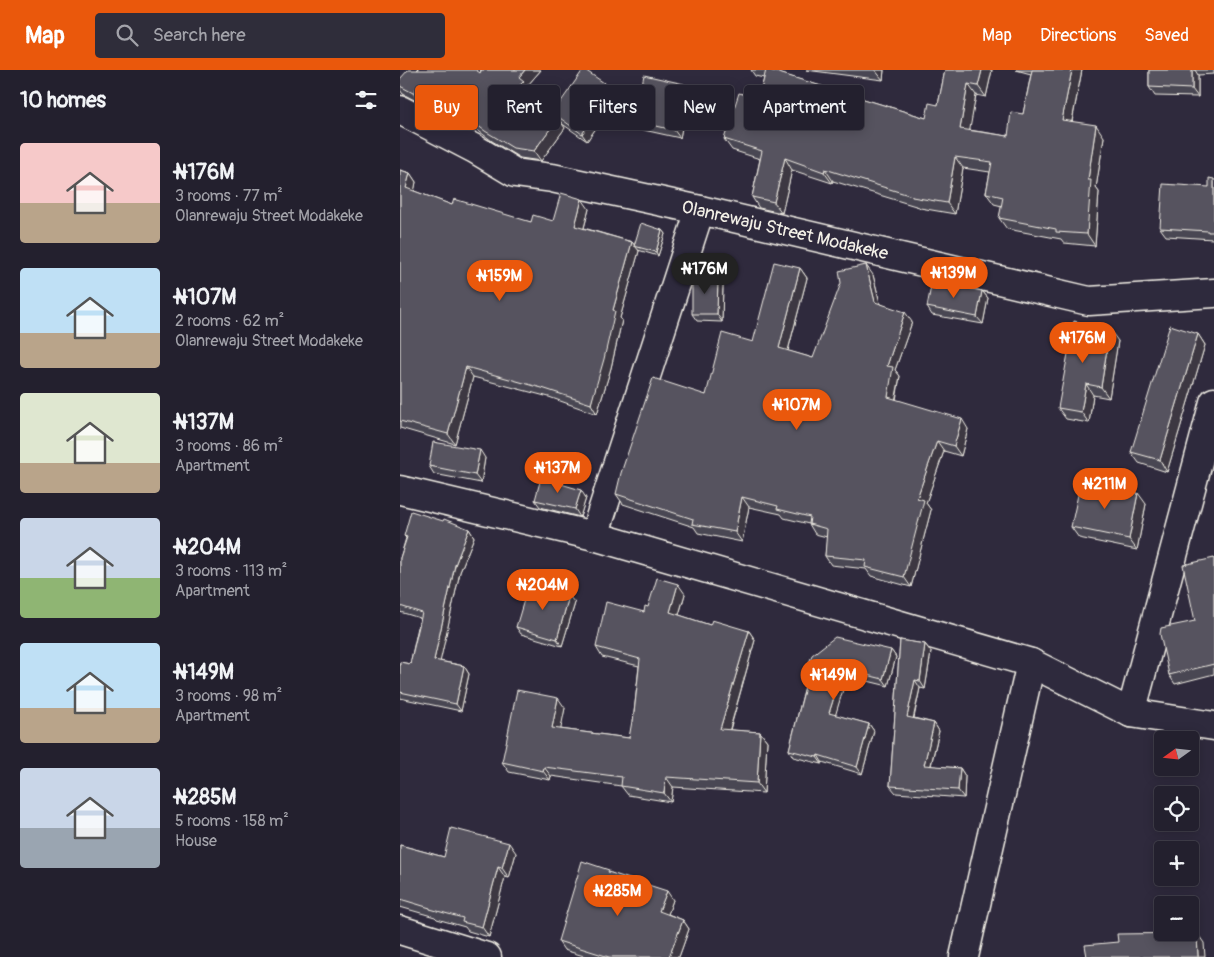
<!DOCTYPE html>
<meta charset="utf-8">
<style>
:root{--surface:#23202e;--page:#2f2d3a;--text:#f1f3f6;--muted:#a3a3aa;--line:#403e4a;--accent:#ea580c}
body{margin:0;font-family:Pangolin,sans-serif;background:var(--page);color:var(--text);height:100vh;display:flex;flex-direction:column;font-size:19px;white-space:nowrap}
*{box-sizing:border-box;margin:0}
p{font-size:16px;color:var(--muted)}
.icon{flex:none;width:28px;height:28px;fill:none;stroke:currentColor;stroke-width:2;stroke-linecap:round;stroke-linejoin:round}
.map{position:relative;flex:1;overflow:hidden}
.drawer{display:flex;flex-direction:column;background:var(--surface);width:400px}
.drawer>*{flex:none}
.hud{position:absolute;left:15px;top:15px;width:475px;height:45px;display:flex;gap:10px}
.needle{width:32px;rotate:255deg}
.fabs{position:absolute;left:754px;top:661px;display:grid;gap:10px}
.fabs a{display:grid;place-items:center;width:45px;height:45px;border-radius:5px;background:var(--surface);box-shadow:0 2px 12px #0003,0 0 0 1px var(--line);font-size:25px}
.price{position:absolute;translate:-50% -42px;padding:0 11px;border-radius:18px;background:var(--accent);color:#fff;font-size:16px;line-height:32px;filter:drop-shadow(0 1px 2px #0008)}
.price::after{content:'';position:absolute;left:50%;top:30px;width:15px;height:11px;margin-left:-8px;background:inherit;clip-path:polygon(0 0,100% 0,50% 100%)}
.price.selected{background:#222;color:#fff}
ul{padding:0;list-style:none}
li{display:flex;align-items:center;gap:15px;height:125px;padding:0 20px}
li span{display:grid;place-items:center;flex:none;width:140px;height:100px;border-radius:5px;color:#555}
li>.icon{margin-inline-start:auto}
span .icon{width:60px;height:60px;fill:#fffc;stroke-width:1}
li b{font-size:21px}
h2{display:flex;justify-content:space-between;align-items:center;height:60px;padding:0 20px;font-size:21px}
.tag{padding:0 18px;border-radius:5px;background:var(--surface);box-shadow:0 2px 12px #0003,0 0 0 1px var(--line);font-size:18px;line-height:45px}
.tag.selected{background:var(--accent);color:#fff}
header{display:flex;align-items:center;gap:30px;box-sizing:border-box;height:70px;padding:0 25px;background:var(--accent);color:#fff}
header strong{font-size:24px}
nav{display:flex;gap:28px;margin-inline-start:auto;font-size:18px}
.search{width:350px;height:45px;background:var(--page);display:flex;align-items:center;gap:12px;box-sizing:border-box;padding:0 18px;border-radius:5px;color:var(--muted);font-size:19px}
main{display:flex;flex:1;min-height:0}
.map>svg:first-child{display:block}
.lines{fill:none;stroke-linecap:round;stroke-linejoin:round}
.minor-casing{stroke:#f4f1e8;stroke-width:31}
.minor{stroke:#2f2a3d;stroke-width:28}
.wall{fill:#4a4752;stroke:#f4f1e8}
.shaded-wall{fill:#3c3942;stroke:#f4f1e8}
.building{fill:#56525f;stroke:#f4f1e8}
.labels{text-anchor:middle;stroke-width:4;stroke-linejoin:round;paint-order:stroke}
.street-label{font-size:18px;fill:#f4f1e8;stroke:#2f2a3d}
</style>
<header>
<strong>Map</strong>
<div class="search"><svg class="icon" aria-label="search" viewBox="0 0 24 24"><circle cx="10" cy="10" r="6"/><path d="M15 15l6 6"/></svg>Search here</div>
<nav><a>Map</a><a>Directions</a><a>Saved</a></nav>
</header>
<main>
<section class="drawer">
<h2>10 homes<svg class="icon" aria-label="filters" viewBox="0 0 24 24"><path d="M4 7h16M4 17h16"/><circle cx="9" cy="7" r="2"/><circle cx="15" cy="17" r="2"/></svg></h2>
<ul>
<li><span style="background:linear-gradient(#f6c9c9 60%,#b9a48a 0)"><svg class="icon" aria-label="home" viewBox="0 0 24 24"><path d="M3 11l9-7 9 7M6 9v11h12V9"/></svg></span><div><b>₦176M</b><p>3 rooms · 77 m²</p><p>Olanrewaju Street Modakeke</p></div></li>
<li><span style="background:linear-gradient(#bfe0f5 65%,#b9a48a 0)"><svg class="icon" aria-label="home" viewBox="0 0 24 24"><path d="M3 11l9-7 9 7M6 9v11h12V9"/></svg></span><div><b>₦107M</b><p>2 rooms · 62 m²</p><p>Olanrewaju Street Modakeke</p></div></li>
<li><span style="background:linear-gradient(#dfe7d0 70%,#b9a48a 0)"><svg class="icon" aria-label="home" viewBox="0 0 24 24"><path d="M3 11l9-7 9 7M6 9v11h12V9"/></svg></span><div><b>₦137M</b><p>3 rooms · 86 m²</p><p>Apartment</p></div></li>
<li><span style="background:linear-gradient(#c9d6e8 60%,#8fb573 0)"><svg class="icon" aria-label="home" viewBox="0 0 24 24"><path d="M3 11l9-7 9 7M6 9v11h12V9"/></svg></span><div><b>₦204M</b><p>3 rooms · 113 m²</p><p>Apartment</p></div></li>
<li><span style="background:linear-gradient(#bfe0f5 65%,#b9a48a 0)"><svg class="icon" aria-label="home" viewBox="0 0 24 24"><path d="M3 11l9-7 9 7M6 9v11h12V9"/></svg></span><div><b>₦149M</b><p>3 rooms · 98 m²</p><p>Apartment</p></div></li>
<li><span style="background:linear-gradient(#c9d6e8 60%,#9aa5b1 0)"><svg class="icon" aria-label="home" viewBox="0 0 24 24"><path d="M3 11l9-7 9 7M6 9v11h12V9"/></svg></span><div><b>₦285M</b><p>5 rooms · 158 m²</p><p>House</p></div></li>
</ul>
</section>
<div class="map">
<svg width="814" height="887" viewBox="0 0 814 887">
<rect width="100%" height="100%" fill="#2f2a3d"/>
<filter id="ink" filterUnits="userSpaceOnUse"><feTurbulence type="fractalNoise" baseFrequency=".02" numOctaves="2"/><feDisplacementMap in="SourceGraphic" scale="10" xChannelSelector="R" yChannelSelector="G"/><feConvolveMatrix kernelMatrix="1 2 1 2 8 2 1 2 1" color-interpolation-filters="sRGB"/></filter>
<g filter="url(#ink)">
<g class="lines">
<!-- minor casing -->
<g class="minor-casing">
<g id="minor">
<polyline points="0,4 3,0"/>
<polyline points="0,40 75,79 115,103 152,108 300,140 689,231 814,223"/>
<polyline points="0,420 194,466 631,593 731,643 814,656"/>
<polyline points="194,466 300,140"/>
<polyline points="731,643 814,332"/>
<polyline points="0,860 87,887"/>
<polyline points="564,887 631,593"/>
</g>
</g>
<!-- minor -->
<use href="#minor" class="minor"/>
</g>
<!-- wall -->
<g class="wall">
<polygon points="80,0 141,0 127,16 131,21 127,25 155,45 153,43 213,19 218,27 187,71 161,53 165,58 141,91 120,88 92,71 56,44 54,46 26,25 20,33 3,24 0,20 0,9 80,3 81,1"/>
<polygon points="351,0 379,0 378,3 526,48 538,35 545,0 592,0 586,27 576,25 569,60 608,66 623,44 631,4 616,0 682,0 672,52 704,67 696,118 699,122 695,176 664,173 661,169 607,159 599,148 602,136 594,134 586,123 590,102 563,98 555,144 520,138 519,137 433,111 432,113 392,100 382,143 359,138 352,127 360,89 332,80 324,69 359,28 364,8 355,6"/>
<polygon points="406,0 484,0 483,10"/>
<polygon points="749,0 814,0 814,4 798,5 798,27 755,26 749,17"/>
<polygon points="284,14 289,22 280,68 239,59 234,51"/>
<polygon points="0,100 10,103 16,112 14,121 52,135 131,152 153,151 189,139 184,158 232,172 234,175 262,160 265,164 258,186 238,180 239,181 220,248 222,250 211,298 197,344 149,327 73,307 55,374 0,358"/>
<polygon points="814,109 814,170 813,169 766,166 760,158 809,117"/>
<polygon points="400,198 407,208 388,281 413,288 473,205 480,233 512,252 495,300 500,306 496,330 568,359 561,386 544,381 526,433 531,440 511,517 471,506 466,499 431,495 425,486 427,467 415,464 409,454 384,448 381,444 349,437 342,472 298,463 294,457 223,434 216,424 353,272"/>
<polygon points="323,214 322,252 297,251 292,244"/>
<polygon points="582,221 588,228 583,254 532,245 527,237"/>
<polygon points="798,264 805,275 767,402 739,393 731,382"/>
<polygon points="718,271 709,328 693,325 689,353 666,349 658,338"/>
<polygon points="85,388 81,413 34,404 29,396"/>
<polygon points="186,428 180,447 140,437 135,430"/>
<polygon points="746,434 737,480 679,468 671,457"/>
<polygon points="69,459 74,467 60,502 40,591 64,596 69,604 61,641 0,628 0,592 10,594 20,548 0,542 0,488 6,468 4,466"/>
<polygon points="814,488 814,604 775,614 769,605 795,551"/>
<polygon points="285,524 279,545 310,555 349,561 355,570 330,660 360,662 367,671 364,723 273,717 271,732 228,725 221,716 151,706 150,710 109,702 102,692 165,638 160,659 229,668 233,652 239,596 202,587 196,577 244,542 248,537"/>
<polygon points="175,533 162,576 121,564 116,557"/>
<polygon points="500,570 525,574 531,582 525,619 520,618 514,648 534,653 539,661 531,696 560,698 565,706 564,728 496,723 490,716"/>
<polygon points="491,580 496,587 488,616 447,606 435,645 469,654 474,661 462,704 422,692 422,694 393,687 389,680 405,616 402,612"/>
<polygon points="0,775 44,787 116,783 109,808 105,807 89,867 68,861 65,857 37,849 35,847 0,837"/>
<polygon points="211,803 273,830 268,844 283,850 289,859 279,887 187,887 164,880 158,871"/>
</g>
<!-- shaded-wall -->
<g class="shaded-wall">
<polygon points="125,0 141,0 127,16 131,21 124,28 117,18 119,7"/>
<polygon points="369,0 379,0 377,11"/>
<polygon points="475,0 484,0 483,10"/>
<polygon points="582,0 592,0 586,27 578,16"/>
<polygon points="672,0 682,0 670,61 662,50"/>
<polygon points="792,0 795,0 798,5 798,27 792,19"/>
<polygon points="284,14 289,22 280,68 274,60"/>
<polygon points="568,14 576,25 568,70 560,59"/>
<polygon points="19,15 26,25 20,33 13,23"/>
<polygon points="213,19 218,27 187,71 182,64"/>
<polygon points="49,34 56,44 54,46 47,36"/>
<polygon points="158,48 165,58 141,91 134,81"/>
<polygon points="696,55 704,67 696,118 699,122 695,176 687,164 688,110"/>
<polygon points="555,87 563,98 555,144 547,133"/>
<polygon points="385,88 392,100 382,143 374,132"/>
<polygon points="425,99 433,111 432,113 424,102"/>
<polygon points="10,103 16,112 13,128 6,118"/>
<polygon points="182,129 189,139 182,165 175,156"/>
<polygon points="262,160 265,164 258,186 256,182"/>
<polygon points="232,172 239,181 220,248 222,250 211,298 197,344 191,334 213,240"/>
<polygon points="466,195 473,205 482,241 475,232"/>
<polygon points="400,198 407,208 386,288 379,278"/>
<polygon points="318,207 323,214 322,252 317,244"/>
<polygon points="582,221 588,228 583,254 577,247"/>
<polygon points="505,242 512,252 495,300 500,306 494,337 488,327 487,296"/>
<polygon points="710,260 718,271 709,328 701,317"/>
<polygon points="798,264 805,275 767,402 760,390"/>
<polygon points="66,297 73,307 55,374 48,364"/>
<polygon points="686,314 693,325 689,353 681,342"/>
<polygon points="562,349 568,359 561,386 554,376"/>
<polygon points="537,371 544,381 526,433 531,440 511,517 504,507 517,428"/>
<polygon points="80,380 85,388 81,413 75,405"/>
<polygon points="181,420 186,428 180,447 175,439"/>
<polygon points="738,423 746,434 737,480 729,469"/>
<polygon points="342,427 349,437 342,472 335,462"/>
<polygon points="69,459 74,467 60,502 39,597 34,590 55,495"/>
<polygon points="278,514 285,524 277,551 270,542"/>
<polygon points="169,526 175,533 162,576 157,569"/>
<polygon points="349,561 355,570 327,669 320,659"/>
<polygon points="525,574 531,582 525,619 520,611"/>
<polygon points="491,580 496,587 488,616 483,609"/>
<polygon points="64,596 69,604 61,641 56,634"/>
<polygon points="443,599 447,606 434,650 429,643"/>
<polygon points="515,610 520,618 512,654 507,647"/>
<polygon points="158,628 165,638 159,668 152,658"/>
<polygon points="534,653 539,661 529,703 524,695"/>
<polygon points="469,654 474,661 462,704 457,697"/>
<polygon points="360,662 367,671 364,723 357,713"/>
<polygon points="418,685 422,692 422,694 417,687"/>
<polygon points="144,697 151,706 150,710 143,701"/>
<polygon points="560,698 565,706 564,728 558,720"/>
<polygon points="266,707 273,717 271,732 264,723"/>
<polygon points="109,773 116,783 109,808 102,798"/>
<polygon points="98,797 105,807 89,867 82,857"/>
<polygon points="267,821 273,830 266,850 259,841"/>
<polygon points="283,850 289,859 279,887 269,887"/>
<polygon points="797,863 804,873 805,887 798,887"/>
</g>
<!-- building -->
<g class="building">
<polygon points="8,0 76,0 80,3 81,1 81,0 125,0 119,7 124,11 117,18 158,48 134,81 113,78 85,61 49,34 47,36 19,15 13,23 0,16 0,9"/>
<polygon points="183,0 185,0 213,19 182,64 153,43"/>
<polygon points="366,0 369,0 526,48 529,33 538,35 545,0 582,0 578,16 568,14 560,59 608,66 611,42 623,44 632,0 672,0 662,50 696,55 688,110 691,110 687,164 656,162 656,159 599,148 603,127 586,123 592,92 555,87 547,133 512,127 512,126 425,99 424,102 385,88 374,132 352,127 362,81 324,69 339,23 359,28"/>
<polygon points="749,0 792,0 792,19 749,17"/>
<polygon points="244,5 284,14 274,60 234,51"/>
<polygon points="0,100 10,103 6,118 52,135 54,129 131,152 133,145 153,151 161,123 182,129 175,156 232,172 213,240 215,241 204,289 191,334 142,318 66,297 48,364 0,351"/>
<polygon points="809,108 814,109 814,162 808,162 808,161 760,158 763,114 809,117"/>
<polygon points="241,153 262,160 256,182 234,176"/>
<polygon points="374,192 400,198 379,278 413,288 441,213 439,201 466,195 475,232 505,242 487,296 493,297 488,327 562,349 554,376 537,371 517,428 524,430 504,507 465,497 466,490 425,486 427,459 409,454 410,447 377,439 378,436 342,427 335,462 292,454 293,449 216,424 221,403 253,308 306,325 322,263 353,272"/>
<polygon points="292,206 318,207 317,244 292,244"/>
<polygon points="532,211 582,221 577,247 527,237"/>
<polygon points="674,251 710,260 701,317 686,314 681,342 658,338"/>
<polygon points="770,255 798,264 760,390 731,382"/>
<polygon points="33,372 80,380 75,405 29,396"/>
<polygon points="141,408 181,420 175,439 135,430"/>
<polygon points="681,411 738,423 729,469 671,457"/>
<polygon points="11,441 43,451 44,449 69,459 55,495 34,590 64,596 56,634 0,622 0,592 10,594 22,543 0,536 0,488 7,467 4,466"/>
<polygon points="814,488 814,594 769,605 760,564 761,558 795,551 783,495"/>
<polygon points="257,508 278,514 270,542 310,555 312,550 349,561 320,659 360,662 357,713 266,707 264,723 221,716 222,707 144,697 143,701 102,692 117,620 158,628 152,658 229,668 232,651 233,652 240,589 196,577 206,532 244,542 245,536 248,537"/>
<polygon points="129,513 169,526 157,569 116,557"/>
<polygon points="435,567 491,580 483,609 443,599 429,643 469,654 457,697 418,685 417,687 389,680 406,613 402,612 412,585"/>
<polygon points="500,570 525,574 520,611 515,610 507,647 534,653 524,695 560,698 558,720 490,716"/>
<polygon points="51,758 109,773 102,798 98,797 82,857 62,852 63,848 30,839 30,838 0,829 0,775 44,787"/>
<polygon points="182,791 209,800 208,802 267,821 259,841 283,850 269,887 209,887 158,871"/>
<polygon points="797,863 798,887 687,887 685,875 718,872 717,864"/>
</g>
</g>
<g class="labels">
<!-- street labels -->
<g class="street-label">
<text transform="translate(385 160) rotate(13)" y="6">Olanrewaju Street Modakeke</text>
</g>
</g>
</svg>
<div class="fabs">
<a><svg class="needle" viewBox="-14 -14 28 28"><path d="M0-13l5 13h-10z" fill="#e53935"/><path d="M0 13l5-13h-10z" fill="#a3a3aa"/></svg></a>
<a><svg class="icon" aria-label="locate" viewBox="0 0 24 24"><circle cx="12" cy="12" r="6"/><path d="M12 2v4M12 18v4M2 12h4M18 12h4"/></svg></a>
<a>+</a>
<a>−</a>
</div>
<b class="price selected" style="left:305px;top:225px">₦176M</b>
<b class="price" style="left:554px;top:229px">₦139M</b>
<b class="price" style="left:100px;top:232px">₦159M</b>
<b class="price" style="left:683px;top:294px">₦176M</b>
<b class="price" style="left:397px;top:361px">₦107M</b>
<b class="price" style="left:158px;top:424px">₦137M</b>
<b class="price" style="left:705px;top:440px">₦211M</b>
<b class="price" style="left:143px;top:541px">₦204M</b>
<b class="price" style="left:434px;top:631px">₦149M</b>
<b class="price" style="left:218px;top:847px">₦285M</b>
<div class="hud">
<a class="tag selected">Buy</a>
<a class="tag">Rent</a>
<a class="tag">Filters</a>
<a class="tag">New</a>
<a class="tag">Apartment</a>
</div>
</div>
</main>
